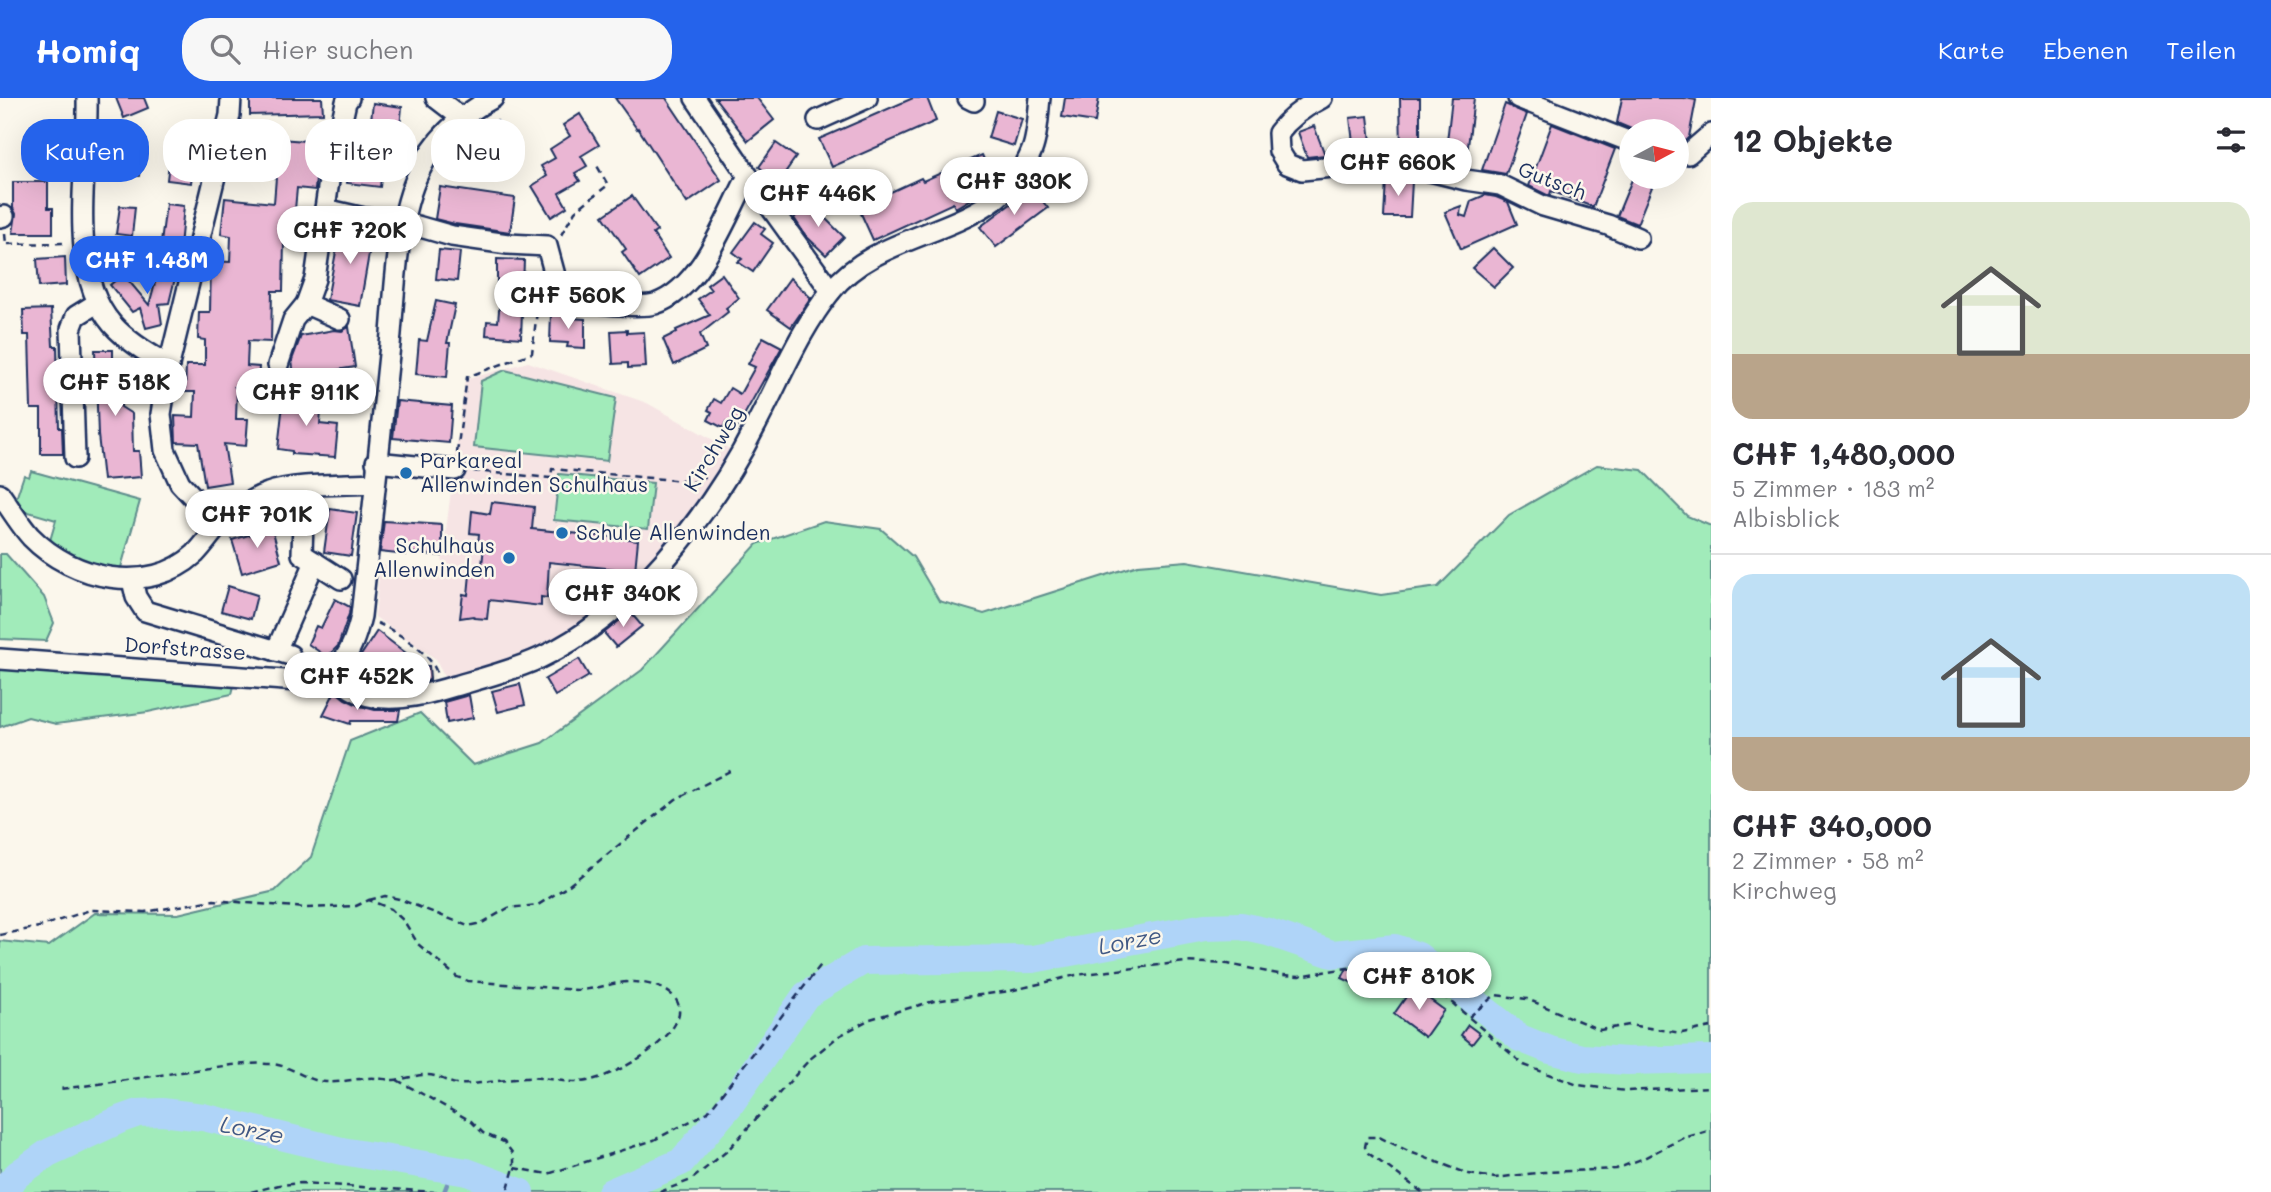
<!DOCTYPE html>
<html lang="de">
<meta charset="utf-8">
<style>
:root{--surface:#fff;--page:#f7f7f7;--text:#2b2b33;--muted:#7c7c81;--line:#e1e1e2;--accent:#2563eb}
body{margin:0;font-family:Mali,sans-serif;background:var(--page);color:var(--text);height:100vh;display:flex;flex-direction:column;font-size:26px;white-space:nowrap}
*{box-sizing:border-box;margin:0}
p{font-size:23px;color:var(--muted)}
.icon{flex:none;width:38px;height:38px;fill:none;stroke:currentColor;stroke-width:2;stroke-linecap:round;stroke-linejoin:round}
.map{position:relative;flex:1;overflow:hidden}
.drawer{display:flex;flex-direction:column;background:var(--surface);width:560px}
.drawer>*{flex:none}
.banner{position:absolute;left:21px;top:21px;width:665px;height:63px;display:flex;gap:14px}
.needle{width:46px;rotate:83deg}
.fabs{position:absolute;left:1619px;top:21px;display:grid;gap:14px}
.fabs a{display:grid;place-items:center;width:70px;height:70px;border-radius:50%;background:var(--surface);box-shadow:0 7px 28px #0002;font-size:35px}
.price{position:absolute;translate:-50% -60px;padding:0 16px;border-radius:24px;background:#fff;color:#222;font-size:23px;line-height:46px;filter:drop-shadow(0 2px 4px #0008)}
.price::after{content:'';position:absolute;left:50%;top:42px;width:21px;height:16px;margin-left:-10px;background:inherit;clip-path:polygon(0 0,100% 0,50% 100%)}
.price.selected{background:var(--accent);color:#fff}
ul{padding:0;list-style:none}
li{display:grid;align-content:center;gap:14px;height:371px;padding:0 21px}
li+li{border-top:2px solid var(--line)}
li span{display:grid;place-items:center;height:217px;border-radius:21px;color:#555}
li>.icon{margin-inline-start:auto}
span .icon{width:126px;height:126px;fill:#fffc;stroke-width:1}
li b{font-size:30px}
h2{display:flex;justify-content:space-between;align-items:center;height:84px;padding:0 21px;font-size:30px}
.chip{padding:0 24px;border-radius:28px;background:var(--surface);box-shadow:0 7px 28px #0002;font-size:24px;line-height:63px}
.chip.selected{background:var(--accent);color:#fff}
header{display:flex;align-items:center;gap:42px;box-sizing:border-box;height:98px;padding:0 35px;background:var(--accent);color:#fff}
header strong{font-size:33px}
nav{display:flex;gap:38px;margin-inline-start:auto;font-size:24px}
.search{width:490px;height:63px;background:var(--page);display:flex;align-items:center;gap:18px;box-sizing:border-box;padding:0 24px;border-radius:28px;color:var(--muted);font-size:26px}
main{display:flex;flex:1;min-height:0}
.map>svg:first-child{display:block}
.built{fill:#f6e4e4}
.green{fill:#a1ebba;stroke:#5e8d8c;stroke-width:2}
.lines{fill:none;stroke-linecap:round;stroke-linejoin:round}
.stream{stroke:#7492ba;stroke-width:4.5}
.river{stroke:#afd4f8;stroke-width:28}
.building{fill:#eab6d3;stroke:#1b2f5e;stroke-width:2}
.minor-casing{stroke:#1b2f5e;stroke-width:24}
.path{stroke:#1b2f5e;stroke-width:2.5;stroke-dasharray:7 5;stroke-linecap:butt}
.minor{stroke:#fbf7ec;stroke-width:19}
.poi-dot{fill:#1f6fb2;stroke:#fbf7ec;stroke-width:2.5}
.labels{text-anchor:middle;stroke-width:5;stroke-linejoin:round;paint-order:stroke}
.street-label{font-size:21px;fill:#1b2f5e;stroke:#fbf7ec}
.poi-label{font-size:21px;fill:#1b2f5e;stroke:#fbf7ec;text-anchor:start}
.water-label{font-size:23px;font-style:italic;fill:#405884;stroke:#fbf7ec}
</style>
<header>
<strong>Homiq</strong>
<div class="search"><svg class="icon" aria-label="search" viewBox="0 0 24 24"><circle cx="10" cy="10" r="6"/><path d="M15 15l6 6"/></svg>Hier suchen</div>
<nav><a>Karte</a><a>Ebenen</a><a>Teilen</a></nav>
</header>
<main>
<div class="map">
<svg width="1711" height="1094" viewBox="0 0 1711 1094">
<rect width="100%" height="100%" fill="#fbf7ec"/>
<filter id="ink" filterUnits="userSpaceOnUse"><feTurbulence type="fractalNoise" baseFrequency=".0143" numOctaves="2"/><feDisplacementMap in="SourceGraphic" scale="14" xChannelSelector="R" yChannelSelector="G"/><feConvolveMatrix kernelMatrix="1 2 1 2 8 2 1 2 1" color-interpolation-filters="sRGB"/></filter>
<g filter="url(#ink)">
<!-- built -->
<polygon class="built" points="528,264 647,305 735,354 704,403 623,500 539,555 446,583 436,561 375,519 380,467 441,472 465,282"/>
<!-- green -->
<g class="green">
<polygon points="505,272 616,300 607,363 474,349 481,283"/>
<polygon points="1597,367 1642,372 1687,418 1711,428 1711,1094 0,1094 0,843 49,848 95,815 178,816 275,793 311,759 350,643 420,615 473,667 542,645 642,572 757,446 824,423 881,431 913,459 939,503 984,516 1138,467 1187,463 1381,497 1438,489 1509,417"/>
<polygon points="31,373 140,403 120,473 77,460 49,446 56,422 25,413 16,401 24,377 29,379"/>
<polygon points="559,376 653,385 648,431 554,422"/>
<polygon points="0,456 6,456 44,499 54,525 46,543 0,541"/>
<polygon points="13,570 234,588 232,596 148,614 56,626 28,619 0,629 0,572"/>
</g>
<g class="lines">
<!-- stream -->
<polyline class="stream" points="444,1094 453,1071"/>
<!-- river -->
<g class="river">
<polyline points="0,1094 18,1076 48,1055 121,1021 138,1015 162,1014 203,1019 342,1053 467,1074 520,1094"/>
<polyline points="611,1094 681,1064 729,1008 806,897 863,863 1033,861 1205,829 1241,828 1268,834 1332,856 1395,850 1418,858 1520,940 1550,952 1582,960 1627,963 1711,961"/>
</g>
</g>
<!-- building -->
<g class="building">
<polygon points="116,0 144,0 148,10 124,20"/>
<polygon points="250,0 322,0 323,15 250,17"/>
<polygon points="615,0 666,0 721,82 687,105 638,30 637,31"/>
<polygon points="715,0 757,0 774,22 748,43"/>
<polygon points="913,0 927,0 936,23 832,69 819,41"/>
<polygon points="1065,0 1099,0 1095,24 1062,19"/>
<polygon points="1400,0 1420,0 1420,56 1401,55"/>
<polygon points="1452,0 1474,0 1466,64 1445,61"/>
<polygon points="1622,0 1684,0 1696,2 1689,39 1685,43 1676,41 1676,33 1636,33 1617,25"/>
<polygon points="373,5 402,9 398,49 385,47 380,89 347,85 355,20 371,22"/>
<polygon points="1505,6 1527,16 1506,76 1482,72"/>
<polygon points="996,13 1022,21 1014,48 988,40"/>
<polygon points="580,16 599,47 581,58 587,68 575,75 580,83 559,95 567,109 551,119 532,88 547,78 541,68 555,60 550,51 570,38 563,27"/>
<polygon points="1368,18 1372,52 1354,53 1350,20"/>
<polygon points="497,23 519,42 489,77 467,59"/>
<polygon points="1552,26 1615,51 1593,109 1551,93 1550,97 1547,97 1529,88"/>
<polygon points="1314,28 1325,57 1307,59 1298,34"/>
<polygon points="183,32 197,34 191,85 167,82 170,56 180,57"/>
<polygon points="279,41 319,44 315,92 297,90 292,144 284,143 283,193 272,193 271,244 248,243 247,268 259,269 258,285 235,289 237,291 236,321 248,321 246,348 224,346 230,384 205,388 198,345 176,344 175,318 194,319 195,294 185,294 186,267 205,267 205,242 198,241 199,214 210,214 211,163 230,164 231,138 221,136 225,100 274,105"/>
<polygon points="122,43 143,46 139,78 102,74 104,61 119,63"/>
<polygon points="776,45 796,59 779,83 759,69"/>
<polygon points="982,57 994,84 986,92 955,110 953,105 873,142 858,109 921,80 923,83"/>
<polygon points="1633,79 1656,79 1637,126 1617,118"/>
<polygon points="1386,81 1412,83 1410,119 1384,119"/>
<polygon points="13,84 48,84 48,110 53,110 53,135 13,135 16,116 13,110"/>
<polygon points="440,89 515,100 510,134 455,126 435,121"/>
<polygon points="1032,90 1048,110 996,149 980,129"/>
<polygon points="1485,97 1496,99 1508,104 1517,126 1461,151 1445,114 1461,108 1460,117 1466,119 1471,103"/>
<polygon points="632,98 657,133 653,136 669,160 640,180 622,154 626,151 603,118"/>
<polygon points="809,104 844,139 826,157 806,138 794,120"/>
<polygon points="166,106 184,108 180,148 161,145"/>
<polygon points="120,108 135,109 132,138 116,136"/>
<polygon points="755,124 765,131 761,136 773,145 753,174 738,164 742,161 733,154"/>
<polygon points="341,127 373,133 360,208 327,202"/>
<polygon points="1493,150 1513,170 1494,189 1472,170"/>
<polygon points="439,152 460,154 457,183 436,181"/>
<polygon points="65,159 66,187 39,189 37,161"/>
<polygon points="497,161 524,162 521,240 486,237 487,223 498,224 501,189 497,189"/>
<polygon points="159,170 176,176 169,205 159,206 162,226 146,230 140,210 132,214 110,187 123,176 149,207"/>
<polygon points="722,176 739,200 726,210 728,214 700,236 706,251 674,267 663,241 677,234 676,232 710,217 698,201 711,192 707,187"/>
<polygon points="790,180 811,200 791,229 767,212"/>
<polygon points="436,203 455,207 447,245 450,245 447,279 416,276 419,242 427,243"/>
<polygon points="51,211 53,248 57,248 59,330 62,330 63,356 41,356 41,311 31,311 29,237 24,237 23,212"/>
<polygon points="551,216 571,216 570,220 585,221 585,250 567,249 568,245 550,244"/>
<polygon points="349,229 355,269 294,279 292,262 301,238 334,232 342,233"/>
<polygon points="627,232 627,235 644,234 646,269 628,270 628,265 613,266 611,233"/>
<polygon points="763,239 782,249 737,330 726,324 723,330 708,322 712,314 708,312 714,301 721,305 730,290 740,296 755,269 748,266"/>
<polygon points="95,252 113,252 113,262 136,262 136,281 121,281 121,309 132,316 133,353 139,353 141,379 103,382 98,337"/>
<polygon points="284,296 322,300 320,326 338,328 335,359 292,356 292,353 278,351"/>
<polygon points="397,303 452,308 449,345 393,340"/>
<polygon points="492,404 534,409 532,431 638,442 635,473 549,464 547,500 541,499 541,508 489,502 487,521 474,520 473,518 460,520 463,496 468,497 470,476 481,477 484,448 478,447 479,436 470,435 472,413 490,416"/>
<polygon points="330,411 357,415 351,458 324,454"/>
<polygon points="384,423 442,427 442,458 406,454 406,457 380,454"/>
<polygon points="272,430 281,463 242,475 232,442"/>
<polygon points="228,488 257,497 251,521 221,513"/>
<polygon points="335,501 350,509 349,516 338,548 327,559 308,546 316,528 321,530"/>
<polygon points="630,514 642,528 616,549 604,535"/>
<polygon points="377,533 423,568 429,568 430,582 402,587 383,588 356,565"/>
<polygon points="579,561 589,578 555,598 545,581"/>
<polygon points="520,586 525,607 498,614 492,593"/>
<polygon points="335,593 345,601 360,608 375,612 400,612 398,623 351,623 350,626 323,617"/>
<polygon points="469,597 473,620 447,625 444,604"/>
<polygon points="1347,870 1381,885 1376,896 1342,880"/>
<polygon points="1413,889 1444,912 1425,939 1394,916"/>
<polygon points="1468,927 1480,936 1472,946 1461,937"/>
</g>
<g class="lines">
<!-- minor casing -->
<g class="minor-casing">
<g id="minor">
<path d="M87,0C89,67 65,172 112,226C127,243 150,257 169,267"/>
<polyline points="436,0 462,20"/>
<polyline points="968,0 974,3"/>
<path d="M1322,0C1304,9 1290,19 1278,35L1279,53L1287,66L1302,72L1363,66L1410,68L1466,82L1500,87L1543,108L1608,127L1638,140"/>
<polyline points="1518,0 1631,44"/>
<polyline points="818,22 867,0"/>
<polyline points="1676,54 1688,56 1711,36"/>
<polyline points="748,78 831,193"/>
<path d="M325,111L364,120L403,124L452,138L508,146L547,148L557,185C569,191 583,202 596,204C608,207 644,209 655,206C702,190 726,119 748,78L695,0"/>
<polyline points="0,119 4,118"/>
<polyline points="340,221 306,206 315,181 330,76 346,4 349,0"/>
<polyline points="278,267 293,222 306,206"/>
<polyline points="75,360 71,231 76,218 97,205"/>
<polyline points="376,364 455,372"/>
<polyline points="304,390 302,456 341,481"/>
<path d="M0,396C10,410 20,427 31,439C73,482 149,498 195,456C204,447 211,436 219,427C232,415 251,400 268,395C296,385 344,387 374,385"/>
<polyline points="219,427 180,385 165,352 161,316 169,267 230,17 231,0"/>
<polyline points="132,482 136,499 145,513 290,557"/>
<polyline points="276,553 315,464"/>
<path d="M0,561L298,583C340,580 352,556 361,518C371,428 381,337 390,247C395,195 396,121 419,74C435,40 460,17 493,0"/>
<path d="M334,573C339,579 345,587 352,591C380,609 426,597 455,588C483,580 514,572 540,560C633,517 711,416 756,327C780,282 799,233 831,193C885,125 998,141 1032,52C1038,37 1038,16 1040,0"/>
</g>
</g>
<!-- path -->
<g class="path">
<polyline points="5,136 6,146 66,145"/>
<polyline points="561,137 575,113 608,87 596,66"/>
<polyline points="102,148 179,155"/>
<polyline points="457,355 467,279 532,255 539,196 543,194"/>
<polyline points="473,373 551,380 552,371 695,384 705,379"/>
<path d="M377,525C396,533 432,555 437,576"/>
<polyline points="369,802 385,798 399,801 468,828 482,825 508,810 538,807 568,788 676,701 732,672"/>
<path d="M0,837L39,829L90,812L145,814L214,802L306,810L356,808L369,802L391,811L404,823L418,846L457,879L468,883L577,892C597,892 614,883 634,884C658,885 691,898 675,926C661,952 606,984 577,984C560,984 542,978 524,980C510,981 467,988 456,986C445,984 437,976 426,977C415,977 405,981 394,982C385,982 377,979 368,980C354,981 339,985 326,984C306,983 291,967 271,966C241,964 211,970 181,974C141,980 100,986 60,991"/>
<polyline points="1469,919 1495,897 1527,901 1600,932 1629,927 1682,935 1711,929"/>
<polyline points="397,982 471,1023 483,1035 504,1044 514,1057 514,1070 507,1094"/>
<polyline points="514,1070 548,1076 654,1042 708,1014 823,864"/>
<polyline points="251,1094 279,1087 302,1085 434,1094"/>
<polyline points="660,1094 691,1082 727,1053 810,961 839,938 870,921 934,903 1010,893 1076,877 1185,864 1228,866 1283,877 1299,878 1372,866 1393,867 1425,885 1450,903 1524,967 1578,987 1626,993 1711,989"/>
<polyline points="1422,1094 1368,1055 1365,1049 1367,1039 1379,1039 1410,1054 1469,1076 1495,1080 1544,1074 1616,1071 1644,1060 1681,1041 1711,1032"/>
</g>
<!-- minor -->
<use href="#minor" class="minor"/>
</g>
</g>
<!-- markers -->
<g class="poi-dot">
<circle cx="406" cy="375" r="7"/>
<circle cx="562" cy="435" r="7"/>
<circle cx="509" cy="460" r="7"/>
</g>
<g class="labels">
<!-- street labels -->
<g class="street-label">
<text transform="translate(1552 83) rotate(21)" y="7">Gutsch</text>
<text transform="translate(714 351) rotate(-59)" y="7">Kirchweg</text>
<text transform="translate(185 551) rotate(4)" y="7">Dorfstrasse</text>
</g>
<!-- poi labels -->
<g class="poi-label">
<text x="420" y="370">Parkareal<tspan x="420" dy="24">Allenwinden Schulhaus</tspan></text>
<text x="576" y="442">Schule Allenwinden</text>
<text x="495" y="455" text-anchor="end">Schulhaus<tspan x="495" dy="24">Allenwinden</tspan></text>
</g>
<!-- water labels -->
<g class="water-label">
<text transform="translate(1130 843) rotate(-11)" y="8">Lorze</text>
<text transform="translate(252 1032) rotate(11)" y="8">Lorze</text>
</g>
</g>
</svg>
<div class="fabs">
<a><svg class="needle" viewBox="-14 -14 28 28"><path d="M0-13l5 13h-10z" fill="#e53935"/><path d="M0 13l5-13h-10z" fill="#7c7c81"/></svg></a>
</div>
<b class="price" style="left:1398px;top:100px">CHF 660K</b>
<b class="price" style="left:1014px;top:119px">CHF 330K</b>
<b class="price" style="left:818px;top:131px">CHF 446K</b>
<b class="price" style="left:350px;top:168px">CHF 720K</b>
<b class="price selected" style="left:147px;top:198px">CHF 1.48M</b>
<b class="price" style="left:568px;top:233px">CHF 560K</b>
<b class="price" style="left:115px;top:320px">CHF 518K</b>
<b class="price" style="left:306px;top:330px">CHF 911K</b>
<b class="price" style="left:257px;top:452px">CHF 701K</b>
<b class="price" style="left:623px;top:531px">CHF 340K</b>
<b class="price" style="left:357px;top:614px">CHF 452K</b>
<b class="price" style="left:1419px;top:914px">CHF 810K</b>
<div class="banner">
<a class="chip selected">Kaufen</a>
<a class="chip">Mieten</a>
<a class="chip">Filter</a>
<a class="chip">Neu</a>
</div>
</div>
<section class="drawer">
<h2>12 Objekte<svg class="icon" aria-label="filters" viewBox="0 0 24 24"><path d="M4 7h16M4 17h16"/><circle cx="9" cy="7" r="2"/><circle cx="15" cy="17" r="2"/></svg></h2>
<ul>
<li><span style="background:linear-gradient(#dfe7d0 70%,#b9a48a 0)"><svg class="icon" aria-label="home" viewBox="0 0 24 24"><path d="M3 11l9-7 9 7M6 9v11h12V9"/></svg></span><div><b>CHF 1,480,000</b><p>5 Zimmer · 183 m²</p><p>Albisblick</p></div></li>
<li><span style="background:linear-gradient(#bfe0f5 75%,#b9a48a 0)"><svg class="icon" aria-label="home" viewBox="0 0 24 24"><path d="M3 11l9-7 9 7M6 9v11h12V9"/></svg></span><div><b>CHF 340,000</b><p>2 Zimmer · 58 m²</p><p>Kirchweg</p></div></li>
</ul>
</section>
</main>
